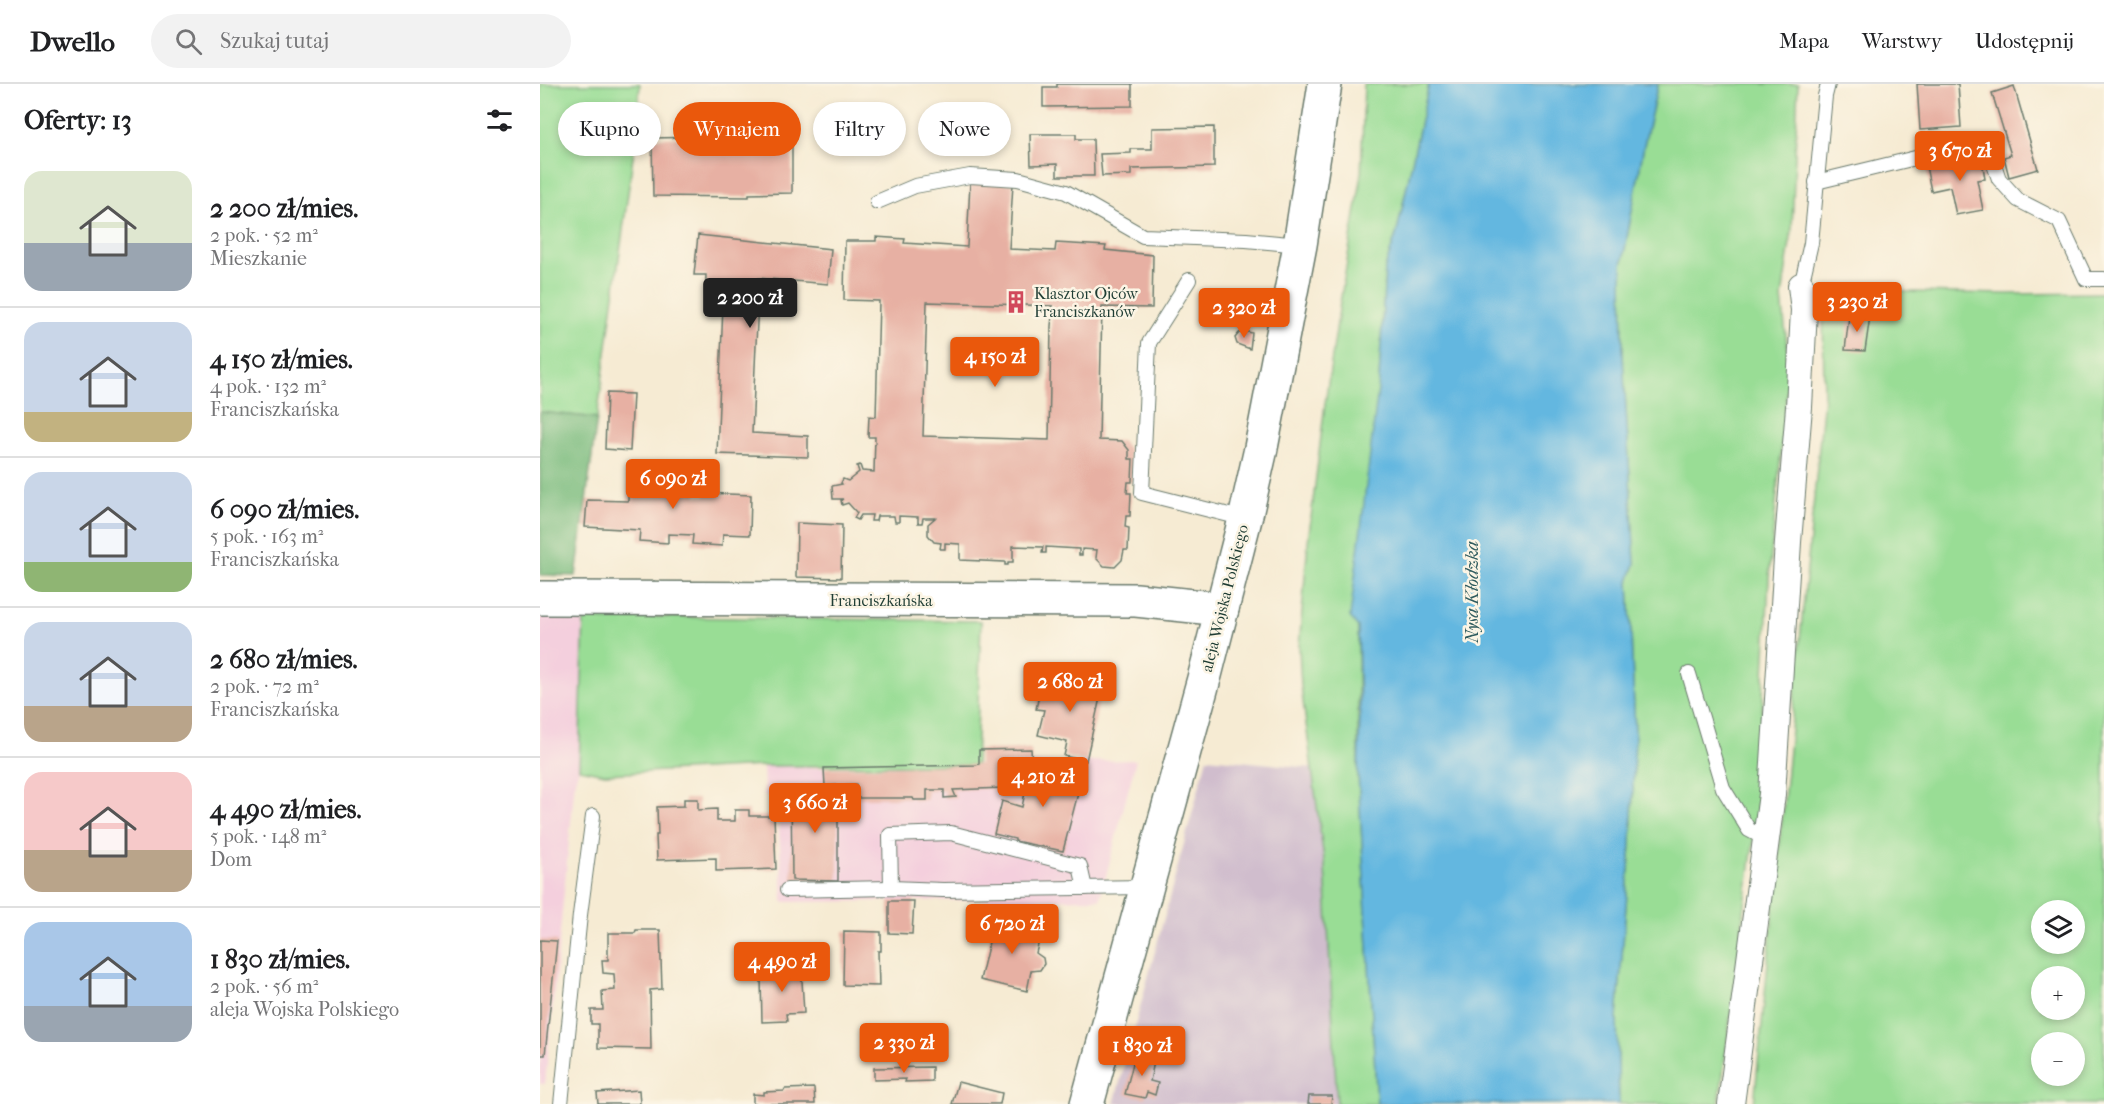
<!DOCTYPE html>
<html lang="pl">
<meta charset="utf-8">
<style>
:root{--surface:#fff;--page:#f2f2f2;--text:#202124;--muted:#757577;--line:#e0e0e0;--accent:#ea580c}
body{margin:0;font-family:"IM FELL French Canon",serif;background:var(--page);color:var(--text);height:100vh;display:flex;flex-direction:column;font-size:22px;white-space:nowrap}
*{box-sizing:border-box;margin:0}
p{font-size:20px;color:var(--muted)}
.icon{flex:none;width:33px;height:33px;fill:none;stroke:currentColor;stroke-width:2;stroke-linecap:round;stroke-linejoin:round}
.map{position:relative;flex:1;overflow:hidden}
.panel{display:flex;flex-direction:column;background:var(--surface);width:540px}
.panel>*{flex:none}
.banner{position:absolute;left:18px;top:18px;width:570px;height:54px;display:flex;gap:12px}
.tools{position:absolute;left:1491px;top:816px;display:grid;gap:12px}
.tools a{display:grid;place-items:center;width:54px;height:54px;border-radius:50%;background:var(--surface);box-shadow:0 3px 9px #0003;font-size:30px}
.price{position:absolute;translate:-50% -51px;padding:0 14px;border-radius:6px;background:var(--accent);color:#fff;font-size:20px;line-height:39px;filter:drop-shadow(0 2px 3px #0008)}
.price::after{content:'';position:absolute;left:50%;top:36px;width:18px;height:14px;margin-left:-9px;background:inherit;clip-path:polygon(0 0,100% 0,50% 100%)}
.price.selected{background:#222;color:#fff}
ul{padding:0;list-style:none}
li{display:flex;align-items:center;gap:18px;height:150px;padding:0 24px}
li+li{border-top:2px solid var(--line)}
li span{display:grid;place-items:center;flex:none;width:168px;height:120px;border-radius:18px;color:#555}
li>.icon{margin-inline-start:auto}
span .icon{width:72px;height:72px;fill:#fffc;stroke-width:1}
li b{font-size:26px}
h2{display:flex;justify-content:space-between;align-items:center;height:72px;padding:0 24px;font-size:26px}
.chip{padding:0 21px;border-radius:27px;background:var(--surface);box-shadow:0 3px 9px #0003;font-size:21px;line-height:54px}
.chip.selected{background:var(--accent);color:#fff}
header{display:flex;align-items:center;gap:36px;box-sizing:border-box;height:84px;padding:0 30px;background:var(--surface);border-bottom:2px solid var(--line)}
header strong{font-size:28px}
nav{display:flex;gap:33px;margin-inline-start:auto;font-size:21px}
.search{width:420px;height:54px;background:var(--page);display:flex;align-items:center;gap:15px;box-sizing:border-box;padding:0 21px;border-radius:33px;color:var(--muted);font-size:22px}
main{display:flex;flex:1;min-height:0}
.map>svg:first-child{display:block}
.built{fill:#f4cfdd}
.industrial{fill:#d0bdcd}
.green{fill:#99dd95;stroke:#5c8d64;stroke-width:1.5;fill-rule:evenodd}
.forest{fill:#7abc7e;stroke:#4c7c59;stroke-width:1.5}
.water{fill:#64b7e0;stroke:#427a8a;stroke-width:1.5}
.building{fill:#e7b0a3;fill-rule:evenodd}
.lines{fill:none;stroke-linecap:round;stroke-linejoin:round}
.service-casing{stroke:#6a7a6c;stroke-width:16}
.minor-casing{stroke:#6a7a6c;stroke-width:28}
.tertiary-casing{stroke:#6a7a6c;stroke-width:36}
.service{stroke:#fff;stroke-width:14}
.minor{stroke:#fff;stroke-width:26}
.tertiary{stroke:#fff;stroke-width:33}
.labels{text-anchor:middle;stroke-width:5;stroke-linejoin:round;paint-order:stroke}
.poi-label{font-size:16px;fill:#1f3d34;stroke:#fcf5e5;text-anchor:start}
.street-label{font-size:16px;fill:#1f3d34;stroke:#fcf5e5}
.water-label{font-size:18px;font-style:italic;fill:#305c5f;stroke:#fcf5e5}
</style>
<header>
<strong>Dwello</strong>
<div class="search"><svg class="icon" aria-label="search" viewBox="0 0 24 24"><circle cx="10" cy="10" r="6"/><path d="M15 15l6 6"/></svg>Szukaj tutaj</div>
<nav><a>Mapa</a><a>Warstwy</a><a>Udostępnij</a></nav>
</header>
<main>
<section class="panel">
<h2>Oferty: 13<svg class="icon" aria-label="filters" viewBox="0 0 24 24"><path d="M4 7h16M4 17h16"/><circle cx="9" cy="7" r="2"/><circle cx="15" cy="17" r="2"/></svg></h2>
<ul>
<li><span style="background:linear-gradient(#dfe7d0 60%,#9aa5b1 0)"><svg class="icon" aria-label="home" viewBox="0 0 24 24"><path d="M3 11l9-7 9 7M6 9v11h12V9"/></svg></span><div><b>2 200 zł/mies.</b><p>2 pok. · 52 m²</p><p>Mieszkanie</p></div></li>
<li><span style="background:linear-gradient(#c9d6e8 75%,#c2b280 0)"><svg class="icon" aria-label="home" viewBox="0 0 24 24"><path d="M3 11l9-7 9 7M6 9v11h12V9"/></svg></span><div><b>4 150 zł/mies.</b><p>4 pok. · 132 m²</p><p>Franciszkańska</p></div></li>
<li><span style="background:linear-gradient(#c9d6e8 75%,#8fb573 0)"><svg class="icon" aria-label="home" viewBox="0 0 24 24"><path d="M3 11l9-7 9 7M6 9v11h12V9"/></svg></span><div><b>6 090 zł/mies.</b><p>5 pok. · 163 m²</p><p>Franciszkańska</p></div></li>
<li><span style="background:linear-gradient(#c9d6e8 70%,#b9a48a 0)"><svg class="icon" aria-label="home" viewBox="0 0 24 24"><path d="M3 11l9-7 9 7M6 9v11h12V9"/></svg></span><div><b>2 680 zł/mies.</b><p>2 pok. · 72 m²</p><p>Franciszkańska</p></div></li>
<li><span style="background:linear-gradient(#f6c9c9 65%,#b9a48a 0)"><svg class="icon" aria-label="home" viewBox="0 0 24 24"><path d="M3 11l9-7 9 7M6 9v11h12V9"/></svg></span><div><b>4 490 zł/mies.</b><p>5 pok. · 148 m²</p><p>Dom</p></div></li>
<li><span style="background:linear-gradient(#a9c7e8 70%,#9aa5b1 0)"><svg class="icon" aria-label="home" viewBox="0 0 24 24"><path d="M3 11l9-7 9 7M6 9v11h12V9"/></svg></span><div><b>1 830 zł/mies.</b><p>2 pok. · 56 m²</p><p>aleja Wojska Polskiego</p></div></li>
</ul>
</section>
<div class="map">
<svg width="1564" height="1020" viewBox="0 0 1564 1020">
<rect width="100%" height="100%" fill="#fcf5e5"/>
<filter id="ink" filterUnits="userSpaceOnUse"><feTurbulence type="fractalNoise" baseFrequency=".0167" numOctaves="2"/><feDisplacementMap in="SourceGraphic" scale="12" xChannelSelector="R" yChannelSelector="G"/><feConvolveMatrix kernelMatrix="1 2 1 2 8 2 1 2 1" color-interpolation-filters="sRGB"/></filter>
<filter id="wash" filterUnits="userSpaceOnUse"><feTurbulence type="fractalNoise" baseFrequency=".008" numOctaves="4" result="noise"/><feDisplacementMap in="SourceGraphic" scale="24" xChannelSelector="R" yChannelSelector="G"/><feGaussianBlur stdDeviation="1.35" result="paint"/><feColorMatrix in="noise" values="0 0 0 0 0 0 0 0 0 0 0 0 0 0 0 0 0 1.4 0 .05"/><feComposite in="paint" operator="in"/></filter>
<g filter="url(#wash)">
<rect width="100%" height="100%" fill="#f6ebd3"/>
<!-- built -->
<g class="built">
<polygon points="0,532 44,532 39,685 35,696 5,1000 0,1000"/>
<polygon points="596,676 560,815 243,818 237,712 224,711 223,682 284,684"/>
</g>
<!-- industrial -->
<polygon class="industrial" points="667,674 772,684 785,783 797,1020 574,1020"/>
<!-- green -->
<g class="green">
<polygon points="0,0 100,0 96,51 57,334 0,328"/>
<polygon points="824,0 889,0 857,148 845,184 839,297 818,543 818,689 837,1020 797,1020 785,783 761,602 759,563 768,458 785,320 800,219 821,96"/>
<polygon points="1118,0 1258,0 1252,144 1242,213 1249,282 1229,494 1217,729 1179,1020 1079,1020 1077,934 1091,760 1095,650 1089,497 1095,480 1083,274 1082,181 1104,61"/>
<path d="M1321,207L1467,210L1564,209V1020H1214L1284,313L1283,210ZM1502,826H1534V860H1502ZM1502,892H1534V926H1502ZM1502,958H1534V992H1502Z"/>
<polygon points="44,532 441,537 436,681 223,682 65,690 39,685"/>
</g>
<!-- forest -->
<polygon class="forest" points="0,328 57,334 36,492 0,491"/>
<!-- water -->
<polygon class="water" points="889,0 1118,0 1104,61 1082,181 1083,274 1095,480 1089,497 1095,650 1091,760 1077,934 1079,1020 837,1020 818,689 820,631 818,543 810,533 839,297 845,184 857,148"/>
<g id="blocks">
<!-- building -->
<g class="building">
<polygon points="517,0 592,0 592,22 503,23 503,3 517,3"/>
<polygon points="1377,0 1418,0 1421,43 1380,46"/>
<polygon points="1474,2 1498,85 1469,93 1464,73 1471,71 1452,9"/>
<polygon points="674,43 674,83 591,85 591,91 562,92 560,70 591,69 591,65 612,65 612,44"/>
<polygon points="490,50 536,50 536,55 553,55 554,92 517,92 517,80 491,81"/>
<polygon points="208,52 209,56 252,55 252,109 209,110 209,113 113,112 112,54"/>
<polygon points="1441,71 1445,95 1437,96 1443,126 1416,131 1410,103 1391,107 1386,82"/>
<path d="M430,98L473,100L469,165L515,167L516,159L566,162L565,166L613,171L612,224L562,223L559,356L582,357L589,366V375H593L592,398H588L587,409H591L590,432H586L585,443L589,444L588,466H584L582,476L575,483L564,482L556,474L557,466L542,465V471H539V465L506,463V469H502L503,463L473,462V478H468V481H465V478L420,476V460L405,459V465H400L401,459L394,458L388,451V440L395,434H383L382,439H378V433L359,432V438H355L354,432H337L336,437H331L332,431H321L318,436L314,434L317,429L308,419L302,421L301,416L303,415H293L292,402L302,400L301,399L303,395L308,397L319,388L317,382L320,381L322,387L334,388L335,353H328L329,332L336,333L339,217L304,216L305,157H336V153L365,155L364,159L427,163ZM387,218L513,222L511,242L509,356L383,352Z"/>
<polygon points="158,151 291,165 288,200 219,194 212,349 268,352 268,373 177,370 183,222 165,221 166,191 154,191"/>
<polygon points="1309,232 1330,232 1325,267 1305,266"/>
<polygon points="704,247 712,249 710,265 697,260 695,254 699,249"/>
<polygon points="67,309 93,310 90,367 65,365"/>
<polygon points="89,387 158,390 157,412 165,412 165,409 211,411 210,451 183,450 182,462 152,460 153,451 128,450 128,459 99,457 100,446 45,443 47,416 88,417"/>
<polygon points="257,439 302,441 301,494 256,493"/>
<polygon points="512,588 563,600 546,677 524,672 527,658 498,651 504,626 496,625 499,611 507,613"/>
<polygon points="491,665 492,679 463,680 463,704 413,706 416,713 404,714 404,706 387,706 387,716 374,716 373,714 317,714 316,700 285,702 284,684 436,681 439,680 439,666"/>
<polygon points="491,680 519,684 520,680 544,686 523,767 475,757 475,755 454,750 462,717 482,723"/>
<polygon points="251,704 298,704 298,797 252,796"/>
<polygon points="144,715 158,715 158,726 177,725 177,737 195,737 195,726 209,726 209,732 234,732 236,785 176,787 176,774 117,776 116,751 118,751 117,723 144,722"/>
<polygon points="349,817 374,817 372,850 349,849"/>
<polygon points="472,833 484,836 482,843 501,848 496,869 503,874 504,880 500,886 491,887 487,907 440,896 454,837 470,841"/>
<polygon points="96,846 120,846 122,905 110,906 111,965 58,964 58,940 51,940 51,926 63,926 62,907 75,906 74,890 63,889 62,876 68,876 68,849 95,849"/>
<polygon points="304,847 341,848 341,867 338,867 339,902 303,901"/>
<polygon points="0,856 17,857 5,971 0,971"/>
<polygon points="261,881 264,929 246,930 247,937 222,938 221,894 231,894 231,882"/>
<polygon points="596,968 615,973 610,997 618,999 615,1011 607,1008 605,1014 585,1010"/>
<polygon points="392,983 392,997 365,998 366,995 334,996 334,984"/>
<polygon points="418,998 462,1009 460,1020 412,1020"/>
<polygon points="274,1004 275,1020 213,1020 213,1010 224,1011 224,1008 244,1007 245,1005"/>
<polygon points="99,1006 100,1020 58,1020 57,1009"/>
<polygon points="769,1012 792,1012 791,1020 768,1020"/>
</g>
</g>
</g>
<g filter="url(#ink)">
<use href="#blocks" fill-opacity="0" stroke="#6a7a6c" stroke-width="1.5"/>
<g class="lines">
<!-- service casing -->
<g class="service-casing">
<g id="service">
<polyline points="1276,98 1446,57 1459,95 1478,116 1519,137 1546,195 1564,195"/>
<polyline points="337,118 375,102 430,92 478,95 526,108 603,152 706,156 760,161"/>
<polyline points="649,196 609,259 602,409 705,435"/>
<polyline points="1261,202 1271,159 1285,12 1288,0"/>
<polyline points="1149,590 1183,704 1209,746 1226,755"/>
<polyline points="351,804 350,751 411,749 540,782 545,804"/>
<polyline points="247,806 351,804 403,806 606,803"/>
<polyline points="21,1020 40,831 53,732"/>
</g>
</g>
<!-- minor casing -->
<g class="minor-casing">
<polyline id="minor" points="1191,1020 1232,710 1248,458 1259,323 1264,226 1261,202"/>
</g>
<!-- tertiary casing -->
<g class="tertiary-casing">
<g id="tertiary">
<polyline points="0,514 596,516 682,525"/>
<polyline points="547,1020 665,591 705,435 720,369 760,161 785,0"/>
</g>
</g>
<!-- service -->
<use href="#service" class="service"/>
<!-- minor -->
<use href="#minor" class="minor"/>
<!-- tertiary -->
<use href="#tertiary" class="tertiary"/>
</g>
</g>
<!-- icons -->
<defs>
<g id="building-bare" transform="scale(1.8)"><path d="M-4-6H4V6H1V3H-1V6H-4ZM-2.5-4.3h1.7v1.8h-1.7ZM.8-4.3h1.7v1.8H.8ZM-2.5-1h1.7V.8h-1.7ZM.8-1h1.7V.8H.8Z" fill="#d1495b" stroke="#fcf5e5" stroke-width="2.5" paint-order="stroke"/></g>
</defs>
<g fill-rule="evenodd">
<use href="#building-bare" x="476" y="218"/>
</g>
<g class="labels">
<!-- poi labels -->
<g class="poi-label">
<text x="494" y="215">Klasztor Ojców<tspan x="494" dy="18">Franciszkanów</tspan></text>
</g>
<!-- street labels -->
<g class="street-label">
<text transform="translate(684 514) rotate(-76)" y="6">aleja Wojska Polskiego</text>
<text x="341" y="522">Franciszkańska</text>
</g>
<!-- water labels -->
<g class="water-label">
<text transform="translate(932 508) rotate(-90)" y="6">Nysa Kłodzka</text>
</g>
</g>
</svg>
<div class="tools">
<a><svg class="icon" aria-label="layers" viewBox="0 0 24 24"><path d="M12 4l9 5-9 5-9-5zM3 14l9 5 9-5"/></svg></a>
<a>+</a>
<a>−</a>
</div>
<b class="price" style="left:1420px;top:98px">3 670 zł</b>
<b class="price selected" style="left:210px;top:245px">2 200 zł</b>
<b class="price" style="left:1317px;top:249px">3 230 zł</b>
<b class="price" style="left:704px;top:255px">2 320 zł</b>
<b class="price" style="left:455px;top:304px">4 150 zł</b>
<b class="price" style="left:133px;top:426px">6 090 zł</b>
<b class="price" style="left:530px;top:629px">2 680 zł</b>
<b class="price" style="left:503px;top:724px">4 210 zł</b>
<b class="price" style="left:275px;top:750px">3 660 zł</b>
<b class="price" style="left:472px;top:871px">6 720 zł</b>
<b class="price" style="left:242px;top:909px">4 490 zł</b>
<b class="price" style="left:364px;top:990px">2 330 zł</b>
<b class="price" style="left:602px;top:993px">1 830 zł</b>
<div class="banner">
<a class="chip">Kupno</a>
<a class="chip selected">Wynajem</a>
<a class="chip">Filtry</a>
<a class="chip">Nowe</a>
</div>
</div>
</main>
